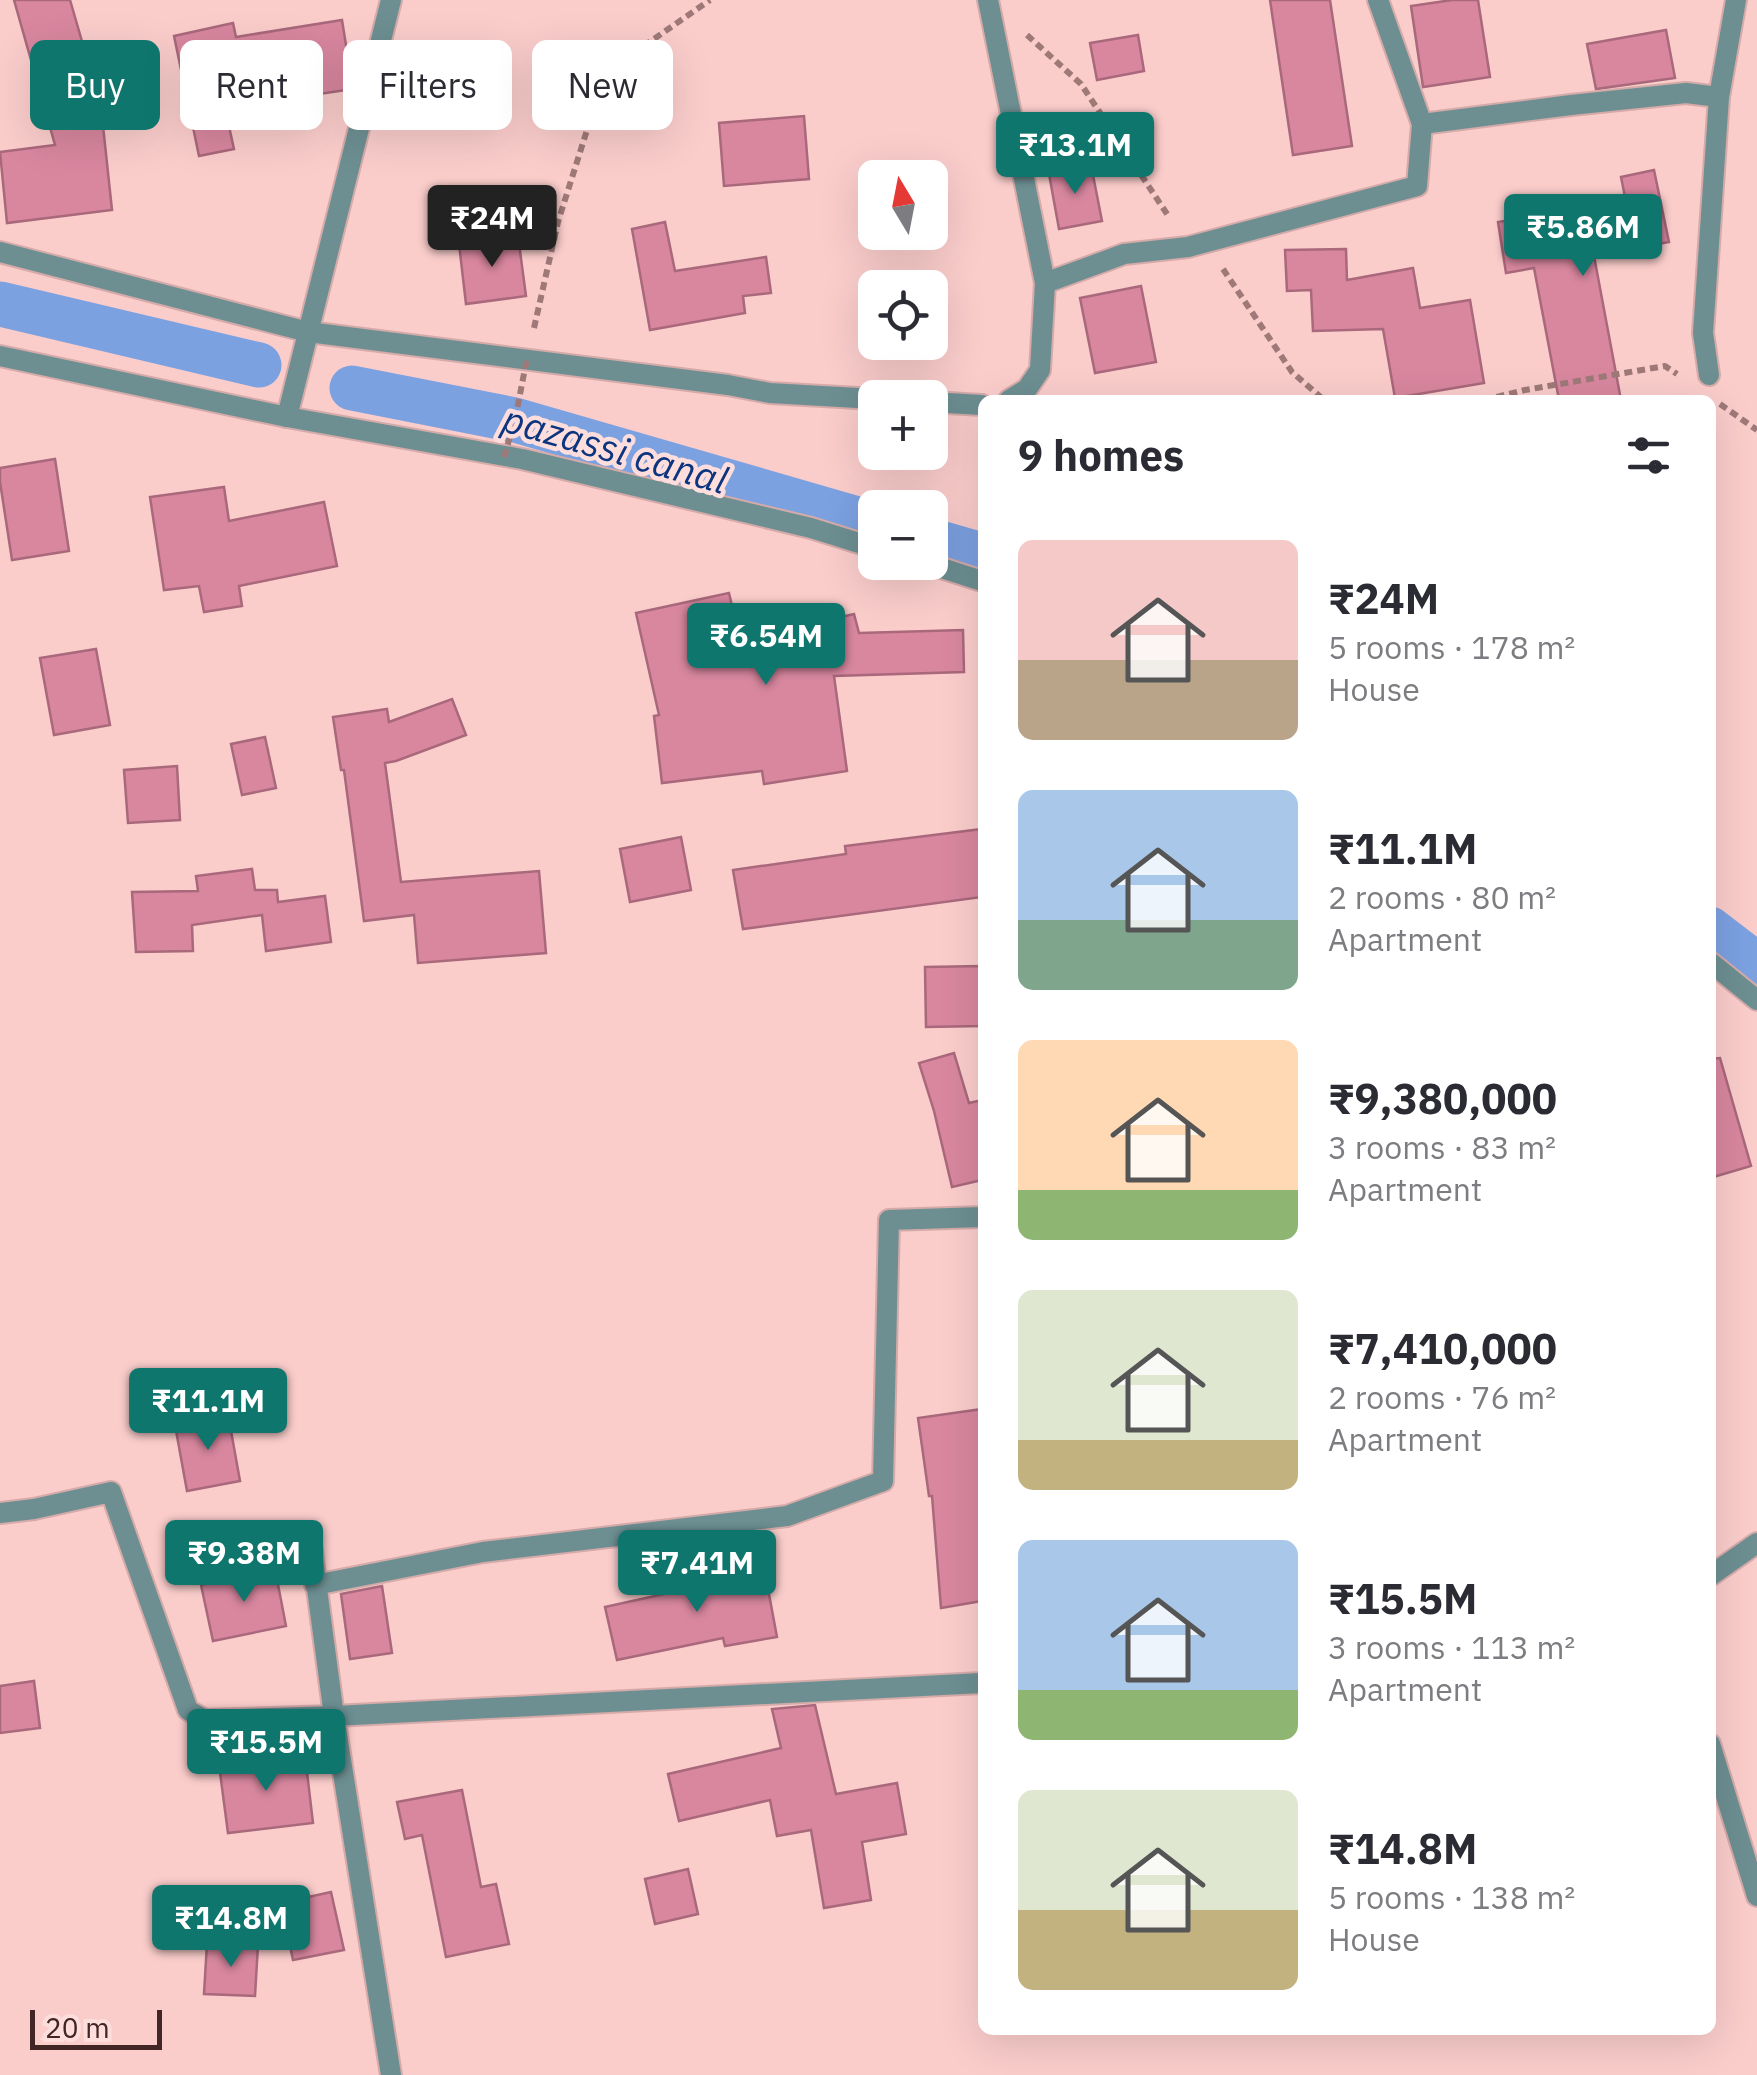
<!DOCTYPE html>
<meta charset="utf-8">
<style>
:root{--surface:#fff;--page:#f2f2f3;--text:#2b2b33;--muted:#7c7c81;--accent:#0f766e}
body{margin:0;font-family:"IBM Plex Sans",sans-serif;background:var(--page);color:var(--text);height:100vh;display:flex;flex-direction:column;font-size:38px;white-space:nowrap}
*{box-sizing:border-box;margin:0}
p{font-size:32px;color:var(--muted)}
.icon{flex:none;width:55px;height:55px;fill:none;stroke:currentColor;stroke-width:2;stroke-linecap:round;stroke-linejoin:round}
.map{position:relative;flex:1;overflow:hidden}
.details{position:absolute;left:978px;top:395px;width:738px;height:1640px;display:flex;flex-direction:column;background:var(--surface);border-radius:15px;box-shadow:0 10px 40px #0002}
.details>*{flex:none}
.banner{position:absolute;left:30px;top:40px;width:798px;height:90px;display:flex;gap:20px}
.needle{width:65px;rotate:350deg}
.fabs{position:absolute;left:858px;top:160px;display:grid;gap:20px}
.fabs a{display:grid;place-items:center;width:90px;height:90px;border-radius:15px;background:var(--surface);box-shadow:0 10px 40px #0002;font-size:50px}
.scale{position:absolute;left:30px;bottom:25px;width:132px;box-sizing:border-box;padding-left:10px;border:5px solid #422525;border-top:0;font-size:28px;line-height:35px;white-space:nowrap;color:#422525;-webkit-text-stroke:8px #fddedc;paint-order:stroke}
.price{position:absolute;translate:-50% -85px;padding:0 22px;border-radius:10px;background:var(--accent);color:#fff;font-size:32px;line-height:65px;filter:drop-shadow(0 2px 5px #0008)}
.price::after{content:'';position:absolute;left:50%;top:60px;width:30px;height:22px;margin-left:-15px;background:inherit;clip-path:polygon(0 0,100% 0,50% 100%)}
.price.on{background:#222;color:#fff}
ul{padding:0;list-style:none}
li{display:flex;align-items:center;gap:30px;height:250px;padding:0 40px}
li span{display:grid;place-items:center;flex:none;width:280px;height:200px;border-radius:15px;color:#555}
li>.icon{margin-inline-start:auto}
span .icon{width:120px;height:120px;fill:#fffc;stroke-width:1}
li b{font-size:42px}
h2{display:flex;justify-content:space-between;align-items:center;height:120px;padding:0 40px;font-size:42px}
.tag{padding:0 35px;border-radius:15px;background:var(--surface);box-shadow:0 10px 40px #0002;font-size:35px;line-height:90px}
.tag.on{background:var(--accent);color:#fff}
.map>svg:first-child{display:block}
.lines{fill:none;stroke-linecap:round;stroke-linejoin:round}
.canal{stroke:#7ca1e1;stroke-width:45}
.building{fill:#d8879f;stroke:#a9687b;stroke-width:2.5}
.minor-casing{stroke:#d5abaa;stroke-width:24}
.path{stroke:#9e7978;stroke-width:6;stroke-dasharray:8 5;stroke-linecap:butt}
.minor{stroke:#6d8f92;stroke-width:20}
.path-bridge{stroke:#9e7978;stroke-width:6;stroke-dasharray:8 5;stroke-linecap:butt}
.labels{text-anchor:middle;stroke-width:9;stroke-linejoin:round;paint-order:stroke}
.water-label{font-size:38px;font-style:italic;fill:#0c3580;stroke:#fddedc}
</style>
<div class="map">
<svg width="1757" height="2075" viewBox="0 0 1757 2075">
<rect width="100%" height="100%" fill="#facdcb"/>
<g class="lines">
<!-- canal -->
<g class="canal">
<polyline points="0,304 259,365"/>
<polyline points="352,388 515,420 875,524"/>
<polyline points="930,540 982,555"/>
<polyline points="1710,929 1757,965"/>
</g>
</g>
<!-- building -->
<g class="building">
<polygon points="14,0 70,0 101,107 112,210 7,223 0,152 55,145"/>
<polygon points="1270,0 1330,0 1352,146 1293,155"/>
<polygon points="1452,0 1478,0 1490,77 1423,87 1411,6"/>
<polygon points="342,20 353,89 225,108 234,149 199,156 174,36 233,23 236,37"/>
<polygon points="1666,30 1675,78 1596,89 1587,44"/>
<polygon points="1138,35 1144,71 1097,80 1090,43"/>
<polygon points="804,116 809,179 724,186 719,123"/>
<polygon points="1091,165 1102,221 1059,229 1049,174"/>
<polygon points="1654,170 1669,242 1594,256 1621,400 1559,400 1534,268 1506,273 1498,222 1626,202 1621,177"/>
<polygon points="665,222 675,271 766,257 771,293 743,296 745,313 650,330 632,229"/>
<polygon points="518,236 526,296 466,304 459,244"/>
<polygon points="1346,249 1347,280 1413,268 1420,308 1470,300 1484,383 1395,398 1383,329 1313,331 1311,290 1287,291 1285,250"/>
<polygon points="1141,286 1156,362 1095,373 1080,298"/>
<polygon points="55,459 69,551 12,560 0,482 0,468"/>
<polygon points="224,487 229,521 324,502 337,566 239,586 242,606 204,612 199,586 164,590 150,497"/>
<polygon points="729,593 740,640 854,614 859,633 963,630 964,672 834,676 847,771 764,784 762,771 662,783 654,716 659,715 636,613"/>
<polygon points="96,649 110,725 54,735 40,658"/>
<polygon points="452,699 466,735 396,761 385,763 401,882 539,871 546,953 418,963 414,915 364,921 344,770 341,770 333,717 387,709 389,722"/>
<polygon points="265,737 276,788 242,795 231,744"/>
<polygon points="177,766 180,820 128,823 124,770"/>
<polygon points="982,829 982,897 743,929 733,870 846,854 845,846"/>
<polygon points="681,837 691,890 630,902 620,849"/>
<polygon points="252,869 255,890 277,890 278,902 325,896 331,942 266,951 262,915 192,925 193,951 136,952 132,892 198,891 196,876"/>
<polygon points="982,966 982,1026 926,1027 925,967"/>
<polygon points="954,1053 969,1103 982,1100 982,1180 952,1187 934,1111 919,1063"/>
<polygon points="1720,1058 1751,1166 1710,1178 1710,1059"/>
<polygon points="982,1409 982,1601 941,1608 932,1496 929,1496 918,1418"/>
<polygon points="228,1414 240,1481 187,1491 175,1425"/>
<polygon points="763,1562 777,1637 725,1646 723,1638 617,1660 605,1607 714,1583 712,1571"/>
<polygon points="275,1569 286,1626 213,1641 201,1585"/>
<polygon points="382,1586 392,1653 350,1659 341,1594"/>
<polygon points="34,1681 40,1728 0,1733 0,1686"/>
<polygon points="815,1705 836,1794 897,1783 906,1834 862,1842 871,1900 824,1908 811,1830 777,1836 770,1800 679,1821 668,1774 781,1748 772,1709"/>
<polygon points="305,1755 313,1823 228,1833 219,1765"/>
<polygon points="462,1790 481,1887 496,1884 509,1944 446,1957 422,1835 405,1839 397,1802"/>
<polygon points="688,1869 698,1914 655,1924 645,1879"/>
<polygon points="331,1892 344,1950 293,1960 281,1903"/>
<polygon points="207,1943 258,1945 255,1996 204,1994"/>
</g>
<g class="lines">
<!-- minor casing -->
<g class="minor-casing">
<g id="minor">
<polyline points="988,0 1045,283"/>
<polyline points="1378,0 1422,124"/>
<polyline points="0,252 308,332 728,385 770,393 875,399"/>
<polyline points="0,356 287,417 522,459 811,528 875,548"/>
<polyline points="1709,375 1703,333 1719,97"/>
<polyline points="1009,400 1027,389 1040,370 1045,283 1124,254 1188,247 1417,186 1422,124 1571,105 1686,93 1719,97 1736,0"/>
<polyline points="930,402 982,405"/>
<polyline points="287,417 391,0"/>
<polyline points="923,562 982,581"/>
<polyline points="1710,962 1757,1000"/>
<polyline points="0,1513 34,1509 111,1492 188,1710 205,1720 334,1716 982,1683"/>
<polyline points="311,1544 334,1716 391,2075"/>
<polyline points="1710,1576 1757,1543"/>
<polyline points="315,1585 483,1552 787,1516 883,1481 889,1220 982,1217"/>
<polyline points="1710,1744 1757,1896"/>
</g>
</g>
<!-- path -->
<g class="path">
<polyline points="1027,35 1081,84 1169,217"/>
<polyline points="1223,269 1292,372 1324,400"/>
<polyline points="534,328 558,222 605,73 710,0"/>
<polyline points="1484,400 1525,390 1665,366 1677,374"/>
<polyline points="1720,404 1757,430"/>
</g>
<!-- minor -->
<use href="#minor" class="minor"/>
<!-- path-bridge -->
<polyline class="path-bridge" points="504,457 515,420 527,358"/>
</g>
<g class="labels">
<!-- water labels -->
<g class="water-label">
<text transform="translate(615 450) rotate(16)" y="13">pazassi canal</text>
</g>
</g>
</svg>
<div class="fabs">
<a><svg class="needle" viewBox="-14 -14 28 28"><path d="M0-13l5 13h-10z" fill="#e53935"/><path d="M0 13l5-13h-10z" fill="#7c7c81"/></svg></a>
<a><svg class="icon" aria-label="locate" viewBox="0 0 24 24"><circle cx="12" cy="12" r="6"/><path d="M12 2v4M12 18v4M2 12h4M18 12h4"/></svg></a>
<a>+</a>
<a>−</a>
</div>
<div class="scale">20 m</div>
<b class="price" style="left:1075px;top:197px">₹13.1M</b>
<b class="price on" style="left:492px;top:270px">₹24M</b>
<b class="price" style="left:1583px;top:279px">₹5.86M</b>
<b class="price" style="left:766px;top:688px">₹6.54M</b>
<b class="price" style="left:208px;top:1453px">₹11.1M</b>
<b class="price" style="left:244px;top:1605px">₹9.38M</b>
<b class="price" style="left:697px;top:1615px">₹7.41M</b>
<b class="price" style="left:266px;top:1794px">₹15.5M</b>
<b class="price" style="left:231px;top:1970px">₹14.8M</b>
<div class="banner">
<a class="tag on">Buy</a>
<a class="tag">Rent</a>
<a class="tag">Filters</a>
<a class="tag">New</a>
</div>
<section class="details">
<h2>9 homes<svg class="icon" aria-label="filters" viewBox="0 0 24 24"><path d="M4 7h16M4 17h16"/><circle cx="9" cy="7" r="2"/><circle cx="15" cy="17" r="2"/></svg></h2>
<ul>
<li><span style="background:linear-gradient(#f6c9c9 60%,#b9a48a 0)"><svg class="icon" aria-label="home" viewBox="0 0 24 24"><path d="M3 11l9-7 9 7M6 9v11h12V9"/></svg></span><div><b>₹24M</b><p>5 rooms · 178 m²</p><p>House</p></div></li>
<li><span style="background:linear-gradient(#a9c7e8 65%,#7fa58c 0)"><svg class="icon" aria-label="home" viewBox="0 0 24 24"><path d="M3 11l9-7 9 7M6 9v11h12V9"/></svg></span><div><b>₹11.1M</b><p>2 rooms · 80 m²</p><p>Apartment</p></div></li>
<li><span style="background:linear-gradient(#ffd9b3 75%,#8fb573 0)"><svg class="icon" aria-label="home" viewBox="0 0 24 24"><path d="M3 11l9-7 9 7M6 9v11h12V9"/></svg></span><div><b>₹9,380,000</b><p>3 rooms · 83 m²</p><p>Apartment</p></div></li>
<li><span style="background:linear-gradient(#dfe7d0 75%,#c2b280 0)"><svg class="icon" aria-label="home" viewBox="0 0 24 24"><path d="M3 11l9-7 9 7M6 9v11h12V9"/></svg></span><div><b>₹7,410,000</b><p>2 rooms · 76 m²</p><p>Apartment</p></div></li>
<li><span style="background:linear-gradient(#a9c7e8 75%,#8fb573 0)"><svg class="icon" aria-label="home" viewBox="0 0 24 24"><path d="M3 11l9-7 9 7M6 9v11h12V9"/></svg></span><div><b>₹15.5M</b><p>3 rooms · 113 m²</p><p>Apartment</p></div></li>
<li><span style="background:linear-gradient(#dfe7d0 60%,#c2b280 0)"><svg class="icon" aria-label="home" viewBox="0 0 24 24"><path d="M3 11l9-7 9 7M6 9v11h12V9"/></svg></span><div><b>₹14.8M</b><p>5 rooms · 138 m²</p><p>House</p></div></li>
</ul>
</section>
</div>
